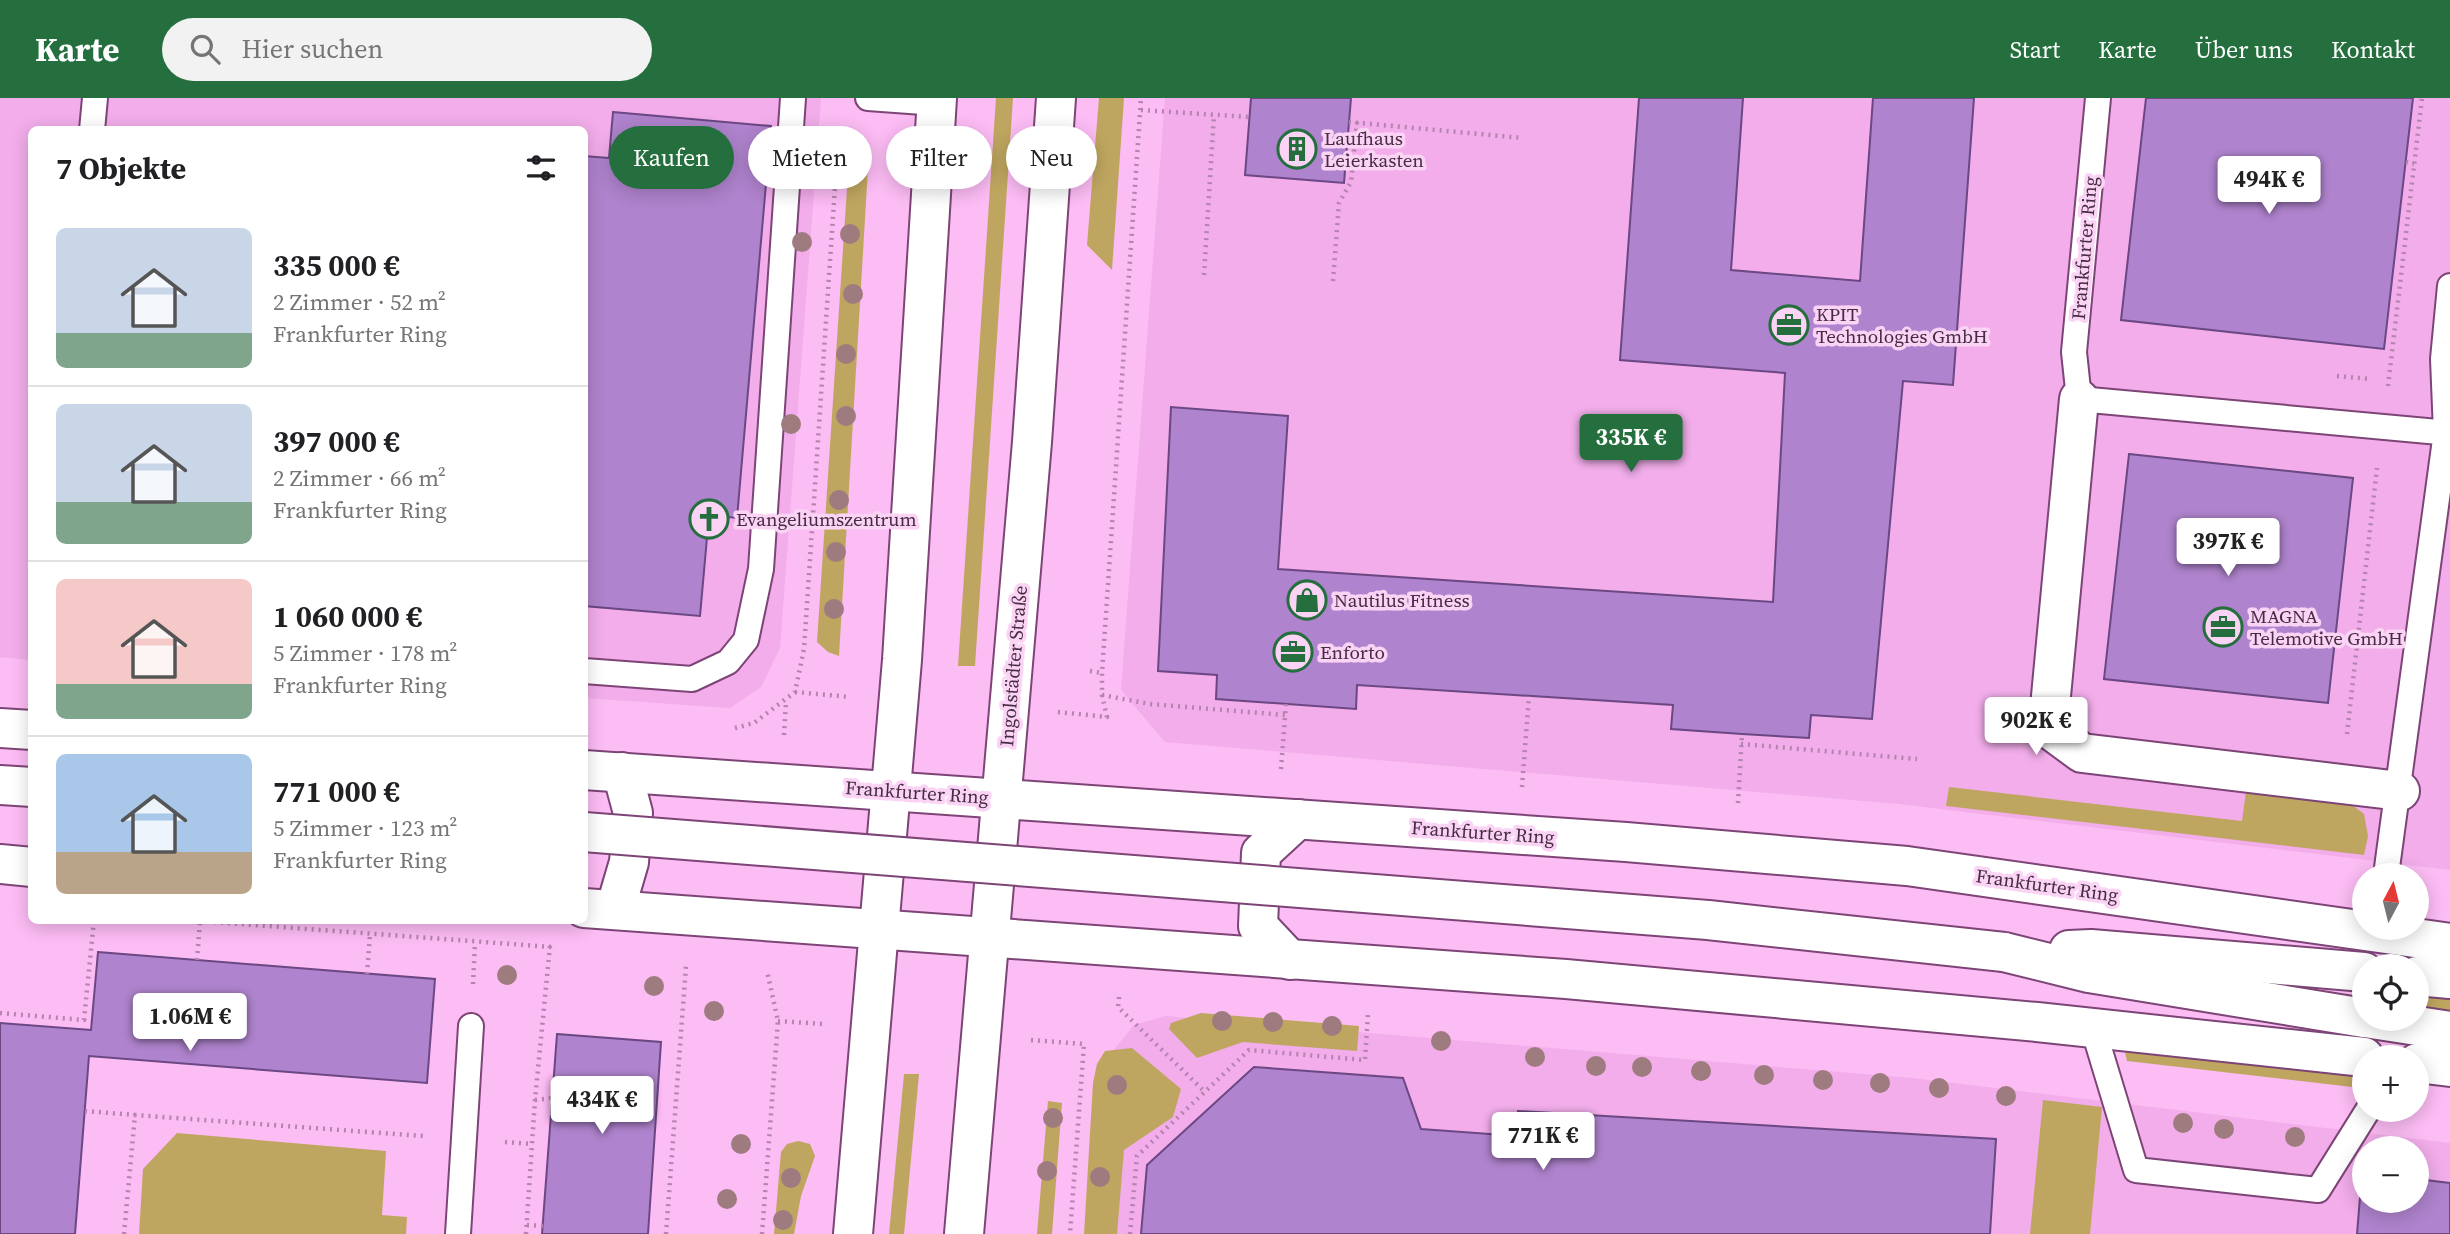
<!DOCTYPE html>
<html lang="de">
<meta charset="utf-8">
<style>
:root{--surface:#fff;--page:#f2f2f2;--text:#202124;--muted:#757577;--line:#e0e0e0;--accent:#246f3d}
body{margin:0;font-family:"Source Serif 4",serif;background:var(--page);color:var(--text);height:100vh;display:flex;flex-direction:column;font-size:26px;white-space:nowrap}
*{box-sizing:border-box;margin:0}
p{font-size:23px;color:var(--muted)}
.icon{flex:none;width:38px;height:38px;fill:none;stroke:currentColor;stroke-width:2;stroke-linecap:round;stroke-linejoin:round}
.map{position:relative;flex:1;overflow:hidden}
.drawer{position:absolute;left:28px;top:28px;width:560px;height:798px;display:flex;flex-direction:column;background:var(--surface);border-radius:10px;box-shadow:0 4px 18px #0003}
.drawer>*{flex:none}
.hud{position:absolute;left:609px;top:28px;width:665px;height:63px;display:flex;gap:14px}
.needle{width:46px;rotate:7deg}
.controls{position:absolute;left:2352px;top:765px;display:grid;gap:14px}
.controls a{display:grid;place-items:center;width:77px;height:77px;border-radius:50%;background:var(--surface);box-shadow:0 4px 18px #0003;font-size:35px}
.price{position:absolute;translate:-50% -60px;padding:0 16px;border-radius:7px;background:#fff;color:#222;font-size:23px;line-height:46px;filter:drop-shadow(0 2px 4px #0008)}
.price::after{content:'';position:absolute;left:50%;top:42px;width:21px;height:16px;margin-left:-10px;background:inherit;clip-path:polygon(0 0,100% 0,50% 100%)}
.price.on{background:var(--accent);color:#fff}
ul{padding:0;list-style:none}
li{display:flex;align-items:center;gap:21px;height:175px;padding:0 28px}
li+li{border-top:2px solid var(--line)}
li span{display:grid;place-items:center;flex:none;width:196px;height:140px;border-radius:10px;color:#555}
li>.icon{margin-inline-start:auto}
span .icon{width:84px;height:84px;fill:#fffc;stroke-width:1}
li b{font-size:30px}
h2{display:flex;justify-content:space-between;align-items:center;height:84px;padding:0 28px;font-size:30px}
.chip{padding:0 24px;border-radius:32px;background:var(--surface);box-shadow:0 4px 18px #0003;font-size:24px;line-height:63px}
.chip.on{background:var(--accent);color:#fff}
header{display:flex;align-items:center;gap:42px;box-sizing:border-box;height:98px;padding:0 35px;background:var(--accent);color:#fff}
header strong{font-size:33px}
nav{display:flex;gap:38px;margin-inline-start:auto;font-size:24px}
.search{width:490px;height:63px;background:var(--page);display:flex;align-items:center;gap:18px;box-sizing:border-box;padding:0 24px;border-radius:38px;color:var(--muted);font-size:26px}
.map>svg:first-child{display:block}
.built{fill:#f2adea;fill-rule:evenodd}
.green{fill:#bfa660}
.building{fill:#af83cd;stroke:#6b4783;stroke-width:2}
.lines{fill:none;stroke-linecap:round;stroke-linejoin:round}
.service-casing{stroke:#7c4576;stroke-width:28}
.minor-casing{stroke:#7c4576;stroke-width:42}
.primary-casing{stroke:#7c4576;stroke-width:42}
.path{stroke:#b483ae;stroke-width:4.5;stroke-dasharray:2 5;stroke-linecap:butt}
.service{stroke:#fff;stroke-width:24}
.minor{stroke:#fff;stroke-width:38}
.primary{stroke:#fff;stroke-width:38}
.primary-bridge-casing{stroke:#7c4576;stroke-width:42;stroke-linecap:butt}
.primary-bridge{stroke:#fff;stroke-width:38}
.tree{fill:#9e7b7f}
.labels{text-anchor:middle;stroke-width:7;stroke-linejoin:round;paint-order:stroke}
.poi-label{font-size:19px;fill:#462c43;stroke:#fbd3f5;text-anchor:start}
.street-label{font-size:19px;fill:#462c43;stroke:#fbd3f5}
</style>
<header>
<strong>Karte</strong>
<div class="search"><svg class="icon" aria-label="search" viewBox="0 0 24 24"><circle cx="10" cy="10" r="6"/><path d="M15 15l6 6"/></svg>Hier suchen</div>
<nav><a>Start</a><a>Karte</a><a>Über uns</a><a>Kontakt</a></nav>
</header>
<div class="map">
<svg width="2450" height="1136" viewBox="0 0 2450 1136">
<rect width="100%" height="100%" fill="#fcbcf4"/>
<!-- built -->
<g class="built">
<polygon points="0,0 821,0 780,550 761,589 730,610 585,600 584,32 32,32 31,562 0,559"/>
<polygon points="1165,0 2450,0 2450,772 1899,706 1165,644 1121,592"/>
<path d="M1165,918L1912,980L2450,1045V1136H1087L1112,954L1134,927ZM2364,1050H2417V1102H2364Z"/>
</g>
<!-- green -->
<g class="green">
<polygon points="996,0 1013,0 975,568 958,568"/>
<polygon points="1099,0 1124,0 1112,172 1087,147"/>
<polygon points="850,45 868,70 839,558 828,554 817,544"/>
<polygon points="2247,686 2339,697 2364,716 2368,738 2364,757 1946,708 1949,689 2242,723"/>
<polygon points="2417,894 2450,898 2450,915 2417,910"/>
<polygon points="1201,915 1359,928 1357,953 1243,944 1197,960 1169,931 1171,925"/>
<polygon points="1132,950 1181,991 1173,1019 1124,1052 1117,1136 1084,1136 1093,985 1097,966 1105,953"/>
<polygon points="2125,954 2353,975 2352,989 2127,963"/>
<polygon points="904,976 919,976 904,1136 889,1136"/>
<polygon points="2043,1002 2102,1009 2090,1136 2030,1136"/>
<polygon points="1048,1003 1062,1005 1052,1136 1037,1136"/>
<polygon points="177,1035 386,1053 382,1117 407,1119 406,1136 139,1136 143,1071"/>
<polygon points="798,1043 810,1046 815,1058 801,1098 794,1136 774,1136 781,1054 787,1046"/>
</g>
<!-- building -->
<g class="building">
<polygon points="1251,0 1351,0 1344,85 1245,77"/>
<polygon points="1639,0 1743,0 1731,172 1860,183 1873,0 1974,0 1953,287 1903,283 1872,621 1811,617 1809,640 1742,636 1671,631 1673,607 1357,587 1356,611 1216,601 1217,577 1158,573 1171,309 1288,318 1278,471 1773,504 1785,275 1620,262"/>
<polygon points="2146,0 2413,0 2384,251 2121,222"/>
<polygon points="613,14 771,28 737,420 709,417 700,518 584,508 584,58 609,60"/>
<polygon points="2129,356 2353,380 2328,605 2104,581"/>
<polygon points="98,854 435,881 427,985 89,958 75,1136 0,1136 0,925 91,932"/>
<polygon points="557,936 661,944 648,1136 542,1136"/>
<polygon points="1254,969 1403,980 1421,1031 1517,1038 1518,1013 1996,1041 1990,1136 1141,1136 1147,1067"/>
<polygon points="2362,1075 2364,1102 2417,1102 2417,1081 2450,1085 2450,1136 2357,1136"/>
</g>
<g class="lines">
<!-- service casing -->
<g class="service-casing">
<g id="service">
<polyline points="868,0 937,5"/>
<polyline points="2098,0 2074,254 2079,301 2450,335"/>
<polyline points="92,32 95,0"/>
<polyline points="584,573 692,581 728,564 746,542 761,471 793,0"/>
<polyline points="2386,777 2446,334 2443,261 2450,188"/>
<polyline points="2093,930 2136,1072 2318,1092 2368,1012"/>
<polyline points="458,1136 471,928"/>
</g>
</g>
<!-- minor casing -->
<g class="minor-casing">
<polyline id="minor" points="2079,301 2048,630 2082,655 2400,693"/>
</g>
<!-- primary casing -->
<g class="primary-casing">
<g id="primary">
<polyline points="0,630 32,632"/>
<polyline points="584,672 1626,744 1907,768 2450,845"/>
<polyline points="0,687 32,689"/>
<polyline points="0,766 32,769"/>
<polyline points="584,810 1566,881 2037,924 2364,959"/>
<polyline points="615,812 629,764 633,715 622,674"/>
<polyline points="2069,852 2091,851 2364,874"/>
<polyline points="2004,854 2089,875 2364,920"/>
<polyline points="1290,862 1258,828 1261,755 1298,721"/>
<polyline points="2417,878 2450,881"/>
<polyline points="2365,920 2450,933"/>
<polyline points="2417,965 2450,969"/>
<polyline points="853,1136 902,562 937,0"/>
<polyline points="964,1136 1032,344 1056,0"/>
</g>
</g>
<!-- path -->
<g class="path">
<polyline points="1141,12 1249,19"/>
<polyline points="1349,24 1523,40"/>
<polyline points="2406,64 2414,66"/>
<polyline points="1204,177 1214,17"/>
<polyline points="1333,183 1339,105 1351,84 1357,24"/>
<polyline points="2337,278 2370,281"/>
<polyline points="2388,288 2422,0"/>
<polyline points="1090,573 1102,575"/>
<polyline points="795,594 850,599"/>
<polyline points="1102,597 1150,606 1285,617"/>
<polyline points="1058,614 1107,619 1102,597 1102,575 1141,0"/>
<polyline points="735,630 754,625 795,594 804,551 839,29"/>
<polyline points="2347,636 2377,370"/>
<polyline points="784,637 786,604"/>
<polyline points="1741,646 1917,661"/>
<polyline points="1281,671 1286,606"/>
<polyline points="1522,689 1529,598"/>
<polyline points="1738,705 1742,636"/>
<polyline points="186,822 552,849"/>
<polyline points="197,862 200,824"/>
<polyline points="367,876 370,837"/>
<polyline points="473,886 475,845"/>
<polyline points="1119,899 1118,909 1205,994"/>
<polyline points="0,915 84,922 94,822"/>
<polyline points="778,923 823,926"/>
<polyline points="1031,942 1084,946 1070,1136"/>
<polyline points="535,1002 552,1000"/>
<polyline points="85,1013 135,1017"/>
<polyline points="505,1044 533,1046"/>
<polyline points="527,1127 543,1128"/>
<polyline points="124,1136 135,1017 423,1038"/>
<polyline points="526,1136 535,1002 550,848"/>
<polyline points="666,1136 686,868"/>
<polyline points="762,1136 778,923 767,873"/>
<polyline points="1130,1136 1137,1058 1249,952 1365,962 1368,916"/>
</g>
<!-- service -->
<use href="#service" class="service"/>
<!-- minor -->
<use href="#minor" class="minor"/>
<!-- primary -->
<use href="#primary" class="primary"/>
<!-- primary-bridge casing -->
<g class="primary-bridge-casing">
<polyline id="primary-bridge" points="584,734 1708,822 2004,854"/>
</g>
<!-- primary-bridge -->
<use href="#primary-bridge" class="primary-bridge"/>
</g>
<!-- trees -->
<g class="tree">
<circle cx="858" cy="61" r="10"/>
<circle cx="850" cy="136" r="10"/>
<circle cx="802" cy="144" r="10"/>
<circle cx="853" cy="196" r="10"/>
<circle cx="846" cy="256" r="10"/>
<circle cx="846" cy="318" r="10"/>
<circle cx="791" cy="326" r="10"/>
<circle cx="839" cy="402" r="10"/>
<circle cx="836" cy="454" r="10"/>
<circle cx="834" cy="511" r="10"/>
<circle cx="507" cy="877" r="10"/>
<circle cx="654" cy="888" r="10"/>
<circle cx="714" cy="913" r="10"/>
<circle cx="1222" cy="923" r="10"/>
<circle cx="1273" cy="924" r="10"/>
<circle cx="1332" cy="928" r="10"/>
<circle cx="1441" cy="943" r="10"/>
<circle cx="1535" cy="959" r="10"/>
<circle cx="1596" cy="968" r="10"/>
<circle cx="1642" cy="969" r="10"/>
<circle cx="1701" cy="973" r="10"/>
<circle cx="1764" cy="977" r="10"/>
<circle cx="1823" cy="982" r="10"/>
<circle cx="1880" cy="985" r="10"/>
<circle cx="1117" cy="987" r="10"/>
<circle cx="1939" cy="990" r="10"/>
<circle cx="2006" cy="998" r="10"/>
<circle cx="1053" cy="1020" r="10"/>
<circle cx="2183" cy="1025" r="10"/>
<circle cx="2224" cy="1031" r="10"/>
<circle cx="2295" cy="1039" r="10"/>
<circle cx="741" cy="1046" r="10"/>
<circle cx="1047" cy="1073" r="10"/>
<circle cx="1100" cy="1079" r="10"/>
<circle cx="791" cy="1080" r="10"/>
<circle cx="727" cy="1101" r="10"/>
<circle cx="783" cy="1122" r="10"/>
</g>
<!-- icons -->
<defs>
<g id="building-ring" transform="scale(2.0125)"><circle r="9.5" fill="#fbd3f5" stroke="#246f3d" stroke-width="1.5"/><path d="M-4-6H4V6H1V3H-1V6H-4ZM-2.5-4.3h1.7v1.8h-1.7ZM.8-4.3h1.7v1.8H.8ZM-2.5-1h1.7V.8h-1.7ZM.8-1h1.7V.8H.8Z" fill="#246f3d"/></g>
<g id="office-ring" transform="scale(2.0125)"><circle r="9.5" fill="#fbd3f5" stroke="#246f3d" stroke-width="1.5"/><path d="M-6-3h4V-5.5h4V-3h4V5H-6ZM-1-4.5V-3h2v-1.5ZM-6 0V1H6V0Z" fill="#246f3d"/></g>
<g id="church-ring" transform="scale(2.0125)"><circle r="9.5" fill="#fbd3f5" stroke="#246f3d" stroke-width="1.5"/><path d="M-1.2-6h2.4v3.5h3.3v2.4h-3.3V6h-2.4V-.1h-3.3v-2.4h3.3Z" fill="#246f3d"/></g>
<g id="shop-ring" transform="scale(2.0125)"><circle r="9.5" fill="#fbd3f5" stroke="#246f3d" stroke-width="1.5"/><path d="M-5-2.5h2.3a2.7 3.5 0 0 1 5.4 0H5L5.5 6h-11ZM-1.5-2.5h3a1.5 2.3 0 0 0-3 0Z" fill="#246f3d"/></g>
</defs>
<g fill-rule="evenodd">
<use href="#building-ring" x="1297" y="51"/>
<use href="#office-ring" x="1789" y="227"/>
<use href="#church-ring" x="709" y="421"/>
<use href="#shop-ring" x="1307" y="502"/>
<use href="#office-ring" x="2223" y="529"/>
<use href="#office-ring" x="1293" y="554"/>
</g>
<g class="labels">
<!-- poi labels -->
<g class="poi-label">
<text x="1324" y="47">Laufhaus<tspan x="1324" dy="22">Leierkasten</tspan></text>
<text x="1816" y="223">KPIT<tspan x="1816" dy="22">Technologies GmbH</tspan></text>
<text x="736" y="428">Evangeliumszentrum</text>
<text x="1334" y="509">Nautilus Fitness</text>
<text x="2250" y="525">MAGNA<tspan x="2250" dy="22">Telemotive GmbH</tspan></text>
<text x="1320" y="561">Enforto</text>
</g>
<!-- street labels -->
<g class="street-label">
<text transform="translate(2084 150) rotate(-85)" y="7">Frankfurter Ring</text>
<text transform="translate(1013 568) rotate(-85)" y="7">Ingolstädter Straße</text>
<text transform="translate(917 694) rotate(4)" y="7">Frankfurter Ring</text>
<text transform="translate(1483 734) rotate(4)" y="7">Frankfurter Ring</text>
<text transform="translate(2047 787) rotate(8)" y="7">Frankfurter Ring</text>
</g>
</g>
</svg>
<div class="controls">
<a><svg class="needle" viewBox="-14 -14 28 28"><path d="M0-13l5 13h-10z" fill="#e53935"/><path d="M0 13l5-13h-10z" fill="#757577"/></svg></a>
<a><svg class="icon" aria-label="locate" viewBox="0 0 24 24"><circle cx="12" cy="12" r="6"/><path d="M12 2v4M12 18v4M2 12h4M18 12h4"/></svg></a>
<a>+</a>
<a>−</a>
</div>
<b class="price" style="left:2269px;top:118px">494K €</b>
<b class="price on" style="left:1631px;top:376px">335K €</b>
<b class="price" style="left:2228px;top:480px">397K €</b>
<b class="price" style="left:2036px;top:659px">902K €</b>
<b class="price" style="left:190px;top:955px">1.06M €</b>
<b class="price" style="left:602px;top:1038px">434K €</b>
<b class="price" style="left:1543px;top:1074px">771K €</b>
<div class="hud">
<a class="chip on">Kaufen</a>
<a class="chip">Mieten</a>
<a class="chip">Filter</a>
<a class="chip">Neu</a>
</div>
<section class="drawer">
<h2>7 Objekte<svg class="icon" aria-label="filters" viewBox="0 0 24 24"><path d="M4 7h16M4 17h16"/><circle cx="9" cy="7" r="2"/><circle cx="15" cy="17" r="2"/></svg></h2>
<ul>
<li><span style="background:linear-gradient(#c9d6e8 75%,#7fa58c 0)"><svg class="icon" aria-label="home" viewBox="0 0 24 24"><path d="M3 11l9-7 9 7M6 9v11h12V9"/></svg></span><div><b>335 000 €</b><p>2 Zimmer · 52 m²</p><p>Frankfurter Ring</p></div></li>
<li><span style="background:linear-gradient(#c9d6e8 70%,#7fa58c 0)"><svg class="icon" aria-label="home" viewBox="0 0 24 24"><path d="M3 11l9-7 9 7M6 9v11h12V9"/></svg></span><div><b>397 000 €</b><p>2 Zimmer · 66 m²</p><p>Frankfurter Ring</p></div></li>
<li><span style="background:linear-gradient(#f6c9c9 75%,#7fa58c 0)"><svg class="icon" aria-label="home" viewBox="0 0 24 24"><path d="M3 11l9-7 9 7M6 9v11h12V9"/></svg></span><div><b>1 060 000 €</b><p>5 Zimmer · 178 m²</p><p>Frankfurter Ring</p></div></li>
<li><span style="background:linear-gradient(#a9c7e8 70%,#b9a48a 0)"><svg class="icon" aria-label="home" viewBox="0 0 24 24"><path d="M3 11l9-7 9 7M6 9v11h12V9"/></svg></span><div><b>771 000 €</b><p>5 Zimmer · 123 m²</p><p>Frankfurter Ring</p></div></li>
</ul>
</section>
</div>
